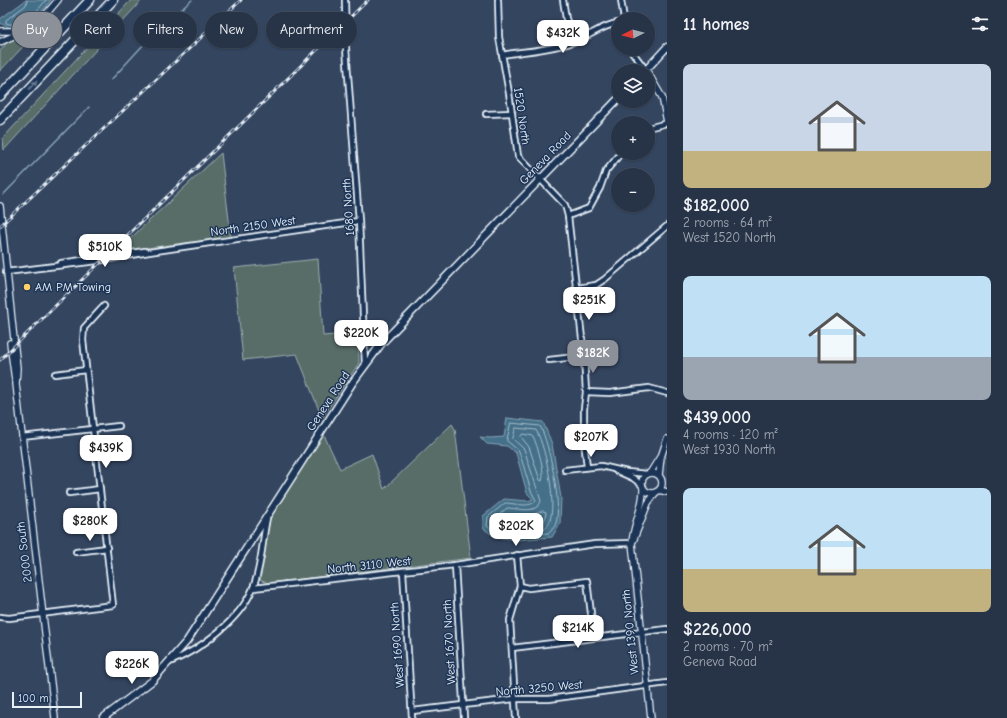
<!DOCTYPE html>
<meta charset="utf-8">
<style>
:root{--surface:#273448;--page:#333f52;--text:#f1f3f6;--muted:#a4aab4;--line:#434f60;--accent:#8c9099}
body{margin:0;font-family:"Comic Neue",sans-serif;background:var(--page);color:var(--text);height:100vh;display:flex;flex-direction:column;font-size:15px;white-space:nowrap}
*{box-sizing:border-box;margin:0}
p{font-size:13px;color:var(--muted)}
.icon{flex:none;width:22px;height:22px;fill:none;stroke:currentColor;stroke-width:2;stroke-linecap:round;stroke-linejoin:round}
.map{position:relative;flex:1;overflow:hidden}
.panel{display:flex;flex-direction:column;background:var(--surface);width:340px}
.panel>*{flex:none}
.guide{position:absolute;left:12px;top:12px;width:380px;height:36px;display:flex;gap:8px}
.needle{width:26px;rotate:264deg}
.fabs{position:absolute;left:611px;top:12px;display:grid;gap:8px}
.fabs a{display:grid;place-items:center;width:44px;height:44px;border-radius:50%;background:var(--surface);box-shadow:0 1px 3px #0004,0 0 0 1px var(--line);font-size:20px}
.scale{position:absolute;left:12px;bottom:10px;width:70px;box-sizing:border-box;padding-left:4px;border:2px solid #e8f1f8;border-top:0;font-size:11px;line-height:14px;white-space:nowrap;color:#e8f1f8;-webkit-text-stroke:3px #1d3557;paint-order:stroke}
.price{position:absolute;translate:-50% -34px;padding:0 9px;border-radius:8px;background:#fff;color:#222;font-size:13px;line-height:26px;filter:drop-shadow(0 1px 2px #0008)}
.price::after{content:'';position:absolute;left:50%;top:24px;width:12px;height:9px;margin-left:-6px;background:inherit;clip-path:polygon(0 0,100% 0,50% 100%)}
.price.selected{background:var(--accent);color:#fff}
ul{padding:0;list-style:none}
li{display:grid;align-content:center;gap:8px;height:212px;padding:0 16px}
li span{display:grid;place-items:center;height:124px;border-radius:8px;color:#555}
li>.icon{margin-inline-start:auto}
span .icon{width:72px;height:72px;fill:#fffc;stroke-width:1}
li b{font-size:17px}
h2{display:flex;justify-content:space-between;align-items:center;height:48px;padding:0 16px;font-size:17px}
.pill{padding:0 14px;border-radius:18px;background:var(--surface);box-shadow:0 1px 3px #0004,0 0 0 1px var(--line);font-size:14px;line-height:36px}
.pill.selected{background:var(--accent);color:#fff}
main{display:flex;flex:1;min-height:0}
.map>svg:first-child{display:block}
.green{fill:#586d68;stroke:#a0afb0}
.water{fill:#447089;stroke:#86a4b5}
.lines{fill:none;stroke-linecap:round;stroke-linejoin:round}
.shore{stroke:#a6bdcc;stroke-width:1}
.stream{stroke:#86a4b5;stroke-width:1.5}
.minor-casing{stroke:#e8f1f8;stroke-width:8}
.tertiary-casing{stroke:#e8f1f8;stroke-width:8}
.secondary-casing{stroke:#e8f1f8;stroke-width:9}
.motorway-casing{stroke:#e8f1f8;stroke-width:11}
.minor{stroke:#1d3557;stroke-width:4.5}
.tertiary{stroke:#1d3557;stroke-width:5.5}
.secondary{stroke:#1d3557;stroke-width:6}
.motorway{stroke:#1d3557;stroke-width:8}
.rail-casing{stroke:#e8f1f8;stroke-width:3}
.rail{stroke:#1d3557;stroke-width:1.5;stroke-dasharray:4.5;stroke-linecap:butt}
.oneway{fill:#64778f}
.poi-dot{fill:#ffd166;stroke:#1d3557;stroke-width:1.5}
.labels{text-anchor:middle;stroke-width:3;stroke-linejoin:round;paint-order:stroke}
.street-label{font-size:12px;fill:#e8f1f8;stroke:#1d3557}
.poi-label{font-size:12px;fill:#e8f1f8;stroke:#1d3557;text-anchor:start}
</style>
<main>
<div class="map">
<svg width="667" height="718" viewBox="0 0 667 718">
<rect width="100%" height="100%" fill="#344560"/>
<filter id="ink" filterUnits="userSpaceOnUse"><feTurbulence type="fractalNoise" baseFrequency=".025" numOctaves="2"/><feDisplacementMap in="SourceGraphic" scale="8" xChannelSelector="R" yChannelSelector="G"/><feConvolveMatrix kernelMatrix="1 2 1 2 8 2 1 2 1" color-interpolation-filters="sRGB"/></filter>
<g filter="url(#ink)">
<!-- green -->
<g class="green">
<polygon points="131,0 142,0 4,150 3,138"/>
<polygon points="36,33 0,71 0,51 9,40"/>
<polygon points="221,153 231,237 116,252"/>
<polygon points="318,259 323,336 358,333 359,363 322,418 297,354 243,360 234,268"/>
<polygon points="452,424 455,429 471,558 269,583 261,581 259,575 270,518 323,433 340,469 372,454 384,489"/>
</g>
<!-- water -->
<g class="water">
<path d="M26,0H51C40,16 29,23 10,28L0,23V19Z"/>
<polygon points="507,418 543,422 552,444 561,498 560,524 552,537 517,540 495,537 483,528 483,516 504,499 528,501 533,499 527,493 516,453 507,446 487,444 480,437 490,438 504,437"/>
</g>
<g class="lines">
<!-- shore -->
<g class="shore">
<path d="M27,0L26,5L6,20V23C20,29 39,10 46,0"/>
<path d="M511,423L540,426C549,442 562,505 556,523C555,527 551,531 549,533C529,534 503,541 487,526L488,517L505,503C514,503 531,509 536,500L531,491L519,451L507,441Z"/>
<path d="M516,428L536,430C546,447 560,514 546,528C530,529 505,536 492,523L493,520L507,508C518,508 536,515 541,501L524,449L513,439Z"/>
<path d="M523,434L533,436C537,445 546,472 542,481L540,480L529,447L521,437Z"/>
<polygon points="543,511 546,512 545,519 543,522 516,525 502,522 509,515 529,516"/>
</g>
<!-- stream -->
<g class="stream">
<polyline points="111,80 156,31 192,0"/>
<polyline points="3,195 89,107"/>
</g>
<!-- minor casing -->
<g class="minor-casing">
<g id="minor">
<polyline points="345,0 346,48 359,221 365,364"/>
<polyline points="498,0 499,37 509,93 518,156 565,205 568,216 584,356 586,392 584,409 584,441 587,467"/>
<polyline points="563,0 566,19 577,41"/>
<polyline points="621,0 624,19"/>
<polyline points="630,49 646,70"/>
<path d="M502,55C525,51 551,50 573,42C589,37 600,26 618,23"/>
<polyline points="486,114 512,113"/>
<polyline points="648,128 667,123"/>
<polyline points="568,216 589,208 600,188 606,171 621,153"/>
<polyline points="61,263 145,251"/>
<polyline points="6,272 97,261 149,252 359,221"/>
<polyline points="577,288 596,285 605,279 667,226"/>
<polyline points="549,360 584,356"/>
<polyline points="55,374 86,370"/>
<polyline points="586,392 610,393 649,388 667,393"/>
<polyline points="22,437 119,426"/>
<polyline points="565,470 601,466 627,472 647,474"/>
<polyline points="615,470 633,478 643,486"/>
<polyline points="69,493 100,489"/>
<polyline points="76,552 107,548"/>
<polyline points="455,565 464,718"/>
<polyline points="403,571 412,718"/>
<polyline points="520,586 529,588 587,581 594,638"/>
<polyline points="253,588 455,565 595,544 632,543"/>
<polyline points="0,617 9,618 113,605 83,340 84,328 104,306"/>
<polyline points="512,648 667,629"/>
<path d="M170,662C201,649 240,620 253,588C262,566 262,541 267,518"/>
<polyline points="412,711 514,699 549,699 667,683"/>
<polyline points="516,718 510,620 520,586 517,555"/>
</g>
</g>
<!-- tertiary casing -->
<g class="tertiary-casing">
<g id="tertiary">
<polyline points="0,31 23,31"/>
<polyline points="0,42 33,27 42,19 58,0"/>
<polyline points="648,73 662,97 667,122"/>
<polyline points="0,206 17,368 16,384 55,718"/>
<polyline points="10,343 15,380"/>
<polyline points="650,473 660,457"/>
<circle cx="652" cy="483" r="10"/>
<polyline points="659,475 661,457 667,439"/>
<path d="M643,488C644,507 633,524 632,543L651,718"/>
<polyline points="659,490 667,492"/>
<polyline points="633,541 648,503 656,492"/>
</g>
</g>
<!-- secondary casing -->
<g class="secondary-casing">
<g id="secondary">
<polyline points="645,71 667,47"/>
<polyline points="103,718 152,681 187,641 353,382 382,343 618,99"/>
</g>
</g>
<!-- motorway casing -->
<g class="motorway-casing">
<g id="motorway">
<polyline points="0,96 90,0"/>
<polyline points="0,120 113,0"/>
</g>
</g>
<!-- minor -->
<use href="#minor" class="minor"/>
<!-- tertiary -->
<use href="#tertiary" class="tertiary"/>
<!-- secondary -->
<use href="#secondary" class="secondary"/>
<!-- motorway -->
<use href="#motorway" class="motorway"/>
<!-- rail casing -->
<g class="rail-casing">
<g id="rail">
<polyline points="0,226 241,0"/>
<polyline points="0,360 368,0"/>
</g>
</g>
<!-- rail -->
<use href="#rail" class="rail"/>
</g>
<!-- one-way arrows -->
<defs><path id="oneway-solid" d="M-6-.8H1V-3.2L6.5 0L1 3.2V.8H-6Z"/></defs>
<use class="oneway" href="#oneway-solid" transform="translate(33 85) rotate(-47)"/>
</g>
<!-- markers -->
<circle class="poi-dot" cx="27" cy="287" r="4"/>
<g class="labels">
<!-- street labels -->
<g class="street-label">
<text transform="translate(522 116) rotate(82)" y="4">1520 North</text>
<text transform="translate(545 158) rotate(-46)" y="4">Geneva Road</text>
<text transform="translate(348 207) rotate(-94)" y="4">1680 North</text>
<text transform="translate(253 226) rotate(-8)" y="4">North 2150 West</text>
<text transform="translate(328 401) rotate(-57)" y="4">Geneva Road</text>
<text transform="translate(24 552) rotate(-97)" y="4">2000 South</text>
<text transform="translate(369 565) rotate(-6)" y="4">North 3110 West</text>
<text transform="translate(630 632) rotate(-96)" y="4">West 1390 North</text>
<text transform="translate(449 642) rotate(-93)" y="4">West 1670 North</text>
<text transform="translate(397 645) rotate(-94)" y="4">West 1690 North</text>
<text transform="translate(539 688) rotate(-5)" y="4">North 3250 West</text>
</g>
<!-- poi labels -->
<g class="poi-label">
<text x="35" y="291">AM PM Towing</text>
</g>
</g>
</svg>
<div class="fabs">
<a><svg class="needle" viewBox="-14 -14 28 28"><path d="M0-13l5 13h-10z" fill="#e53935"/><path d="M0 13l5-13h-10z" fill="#a4aab4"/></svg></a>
<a><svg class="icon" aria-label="layers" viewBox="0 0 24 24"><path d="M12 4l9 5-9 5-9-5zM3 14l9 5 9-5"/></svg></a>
<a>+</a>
<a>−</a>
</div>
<div class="scale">100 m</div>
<b class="price" style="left:563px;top:54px">$432K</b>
<b class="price" style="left:105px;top:268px">$510K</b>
<b class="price" style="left:589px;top:321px">$251K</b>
<b class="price" style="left:361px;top:354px">$220K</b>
<b class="price selected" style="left:593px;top:374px">$182K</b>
<b class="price" style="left:591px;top:458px">$207K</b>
<b class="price" style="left:106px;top:469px">$439K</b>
<b class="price" style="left:90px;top:542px">$280K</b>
<b class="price" style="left:516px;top:547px">$202K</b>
<b class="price" style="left:578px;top:649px">$214K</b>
<b class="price" style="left:132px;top:685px">$226K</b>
<div class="guide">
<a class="pill selected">Buy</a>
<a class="pill">Rent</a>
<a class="pill">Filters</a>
<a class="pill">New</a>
<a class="pill">Apartment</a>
</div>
</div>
<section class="panel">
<h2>11 homes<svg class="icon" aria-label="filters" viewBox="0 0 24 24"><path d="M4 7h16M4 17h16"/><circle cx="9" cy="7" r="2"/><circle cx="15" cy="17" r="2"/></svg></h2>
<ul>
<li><span style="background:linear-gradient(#c9d6e8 70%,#c2b280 0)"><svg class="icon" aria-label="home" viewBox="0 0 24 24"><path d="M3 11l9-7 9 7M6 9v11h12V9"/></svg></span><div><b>$182,000</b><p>2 rooms · 64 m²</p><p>West 1520 North</p></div></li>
<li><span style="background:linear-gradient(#bfe0f5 65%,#9aa5b1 0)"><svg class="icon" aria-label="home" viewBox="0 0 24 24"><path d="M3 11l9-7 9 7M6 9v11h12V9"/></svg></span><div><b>$439,000</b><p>4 rooms · 120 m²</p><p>West 1930 North</p></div></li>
<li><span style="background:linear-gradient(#bfe0f5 65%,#c2b280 0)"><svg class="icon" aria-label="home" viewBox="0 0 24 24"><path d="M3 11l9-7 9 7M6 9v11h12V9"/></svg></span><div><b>$226,000</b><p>2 rooms · 70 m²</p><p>Geneva Road</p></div></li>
</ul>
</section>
</main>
